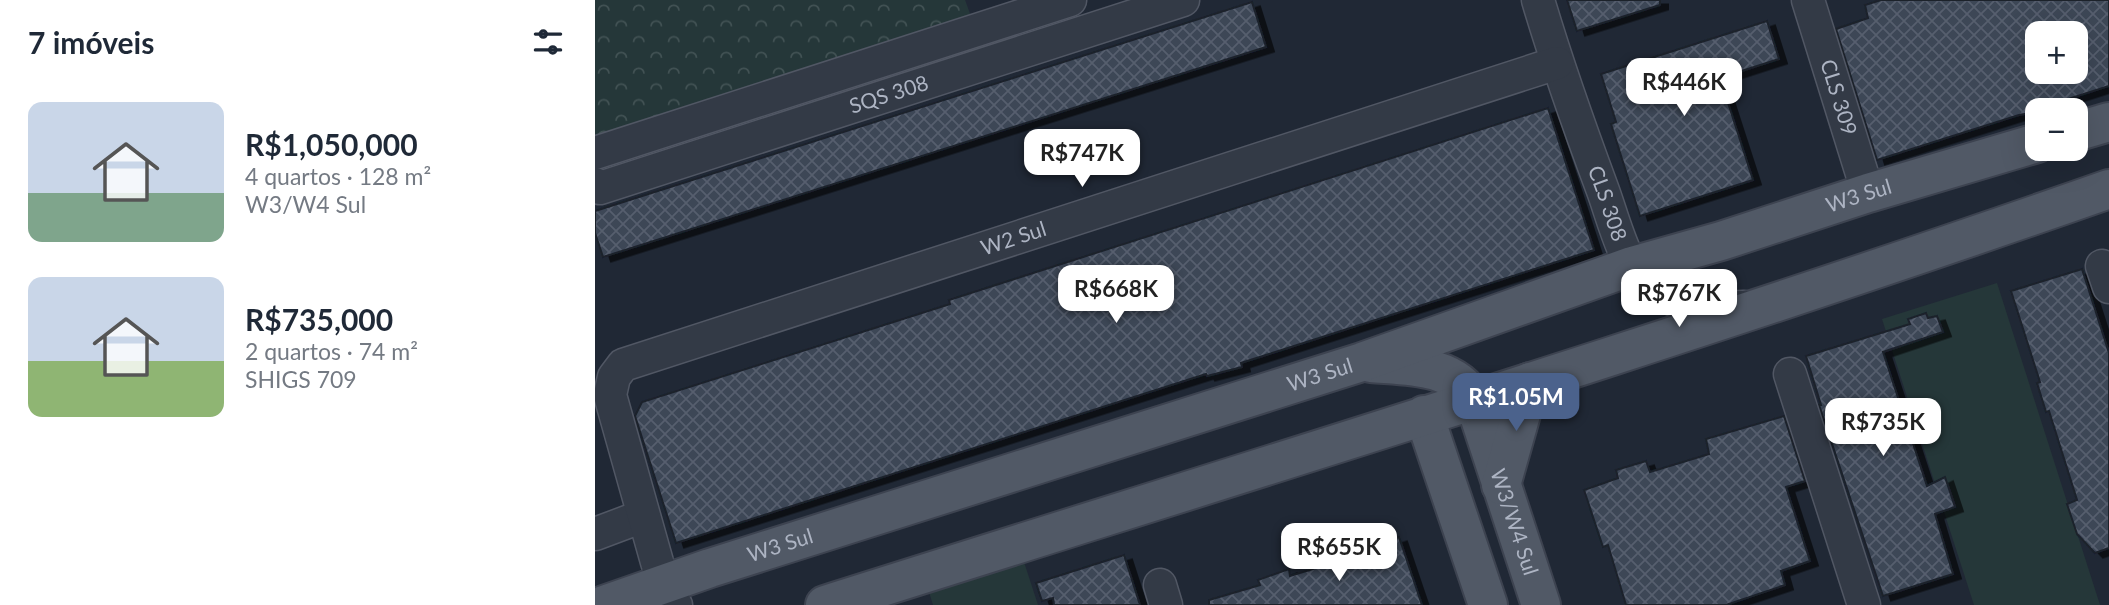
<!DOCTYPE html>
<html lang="pt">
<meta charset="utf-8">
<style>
:root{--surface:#fff;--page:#f6f6f7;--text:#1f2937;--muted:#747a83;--accent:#4b628c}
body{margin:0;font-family:Lato,sans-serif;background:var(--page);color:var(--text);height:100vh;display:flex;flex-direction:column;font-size:26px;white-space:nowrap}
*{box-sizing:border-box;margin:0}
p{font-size:23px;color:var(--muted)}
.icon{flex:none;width:38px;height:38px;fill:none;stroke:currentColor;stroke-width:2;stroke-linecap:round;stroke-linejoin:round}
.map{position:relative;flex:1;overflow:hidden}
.sheet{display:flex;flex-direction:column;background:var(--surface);width:595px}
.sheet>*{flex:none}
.tools{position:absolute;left:1430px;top:21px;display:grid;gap:14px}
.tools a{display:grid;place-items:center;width:63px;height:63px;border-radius:14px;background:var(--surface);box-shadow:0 7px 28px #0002;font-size:35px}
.price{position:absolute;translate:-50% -60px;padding:0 16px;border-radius:14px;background:#fff;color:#222;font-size:23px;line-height:46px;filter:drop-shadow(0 2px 4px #0008)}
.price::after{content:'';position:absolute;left:50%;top:42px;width:21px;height:16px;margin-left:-10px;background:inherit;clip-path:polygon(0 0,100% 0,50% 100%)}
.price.current{background:var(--accent);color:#fff}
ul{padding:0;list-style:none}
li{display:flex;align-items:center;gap:21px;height:175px;padding:0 28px}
li span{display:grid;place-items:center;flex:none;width:196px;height:140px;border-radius:14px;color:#555}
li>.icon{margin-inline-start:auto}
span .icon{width:84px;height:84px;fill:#fffc;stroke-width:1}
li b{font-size:30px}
h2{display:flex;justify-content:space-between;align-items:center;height:84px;padding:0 28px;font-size:30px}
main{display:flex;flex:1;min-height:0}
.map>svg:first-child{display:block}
.grass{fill:#253739}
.forest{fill:url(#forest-crowns)}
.building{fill:url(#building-cross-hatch);stroke:#1b212c;stroke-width:2;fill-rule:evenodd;filter:url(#shadow)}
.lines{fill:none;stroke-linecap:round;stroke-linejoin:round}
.minor-casing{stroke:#515764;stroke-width:35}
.major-casing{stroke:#3d4350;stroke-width:42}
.minor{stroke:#333a46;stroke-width:32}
.major{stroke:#515966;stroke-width:38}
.labels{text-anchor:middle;stroke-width:7;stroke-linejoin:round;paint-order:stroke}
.street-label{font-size:21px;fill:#adb4c3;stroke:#191f2a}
</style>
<main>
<section class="sheet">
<h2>7 imóveis<svg class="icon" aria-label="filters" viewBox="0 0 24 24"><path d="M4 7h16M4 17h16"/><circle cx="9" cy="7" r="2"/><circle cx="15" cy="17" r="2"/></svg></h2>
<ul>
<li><span style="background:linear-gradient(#c9d6e8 65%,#7fa58c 0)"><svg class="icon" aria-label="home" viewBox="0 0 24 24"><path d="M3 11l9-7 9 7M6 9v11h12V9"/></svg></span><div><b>R$1,050,000</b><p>4 quartos · 128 m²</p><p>W3/W4 Sul</p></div></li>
<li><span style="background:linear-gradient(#c9d6e8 60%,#8fb573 0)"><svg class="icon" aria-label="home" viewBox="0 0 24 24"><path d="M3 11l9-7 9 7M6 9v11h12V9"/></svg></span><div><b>R$735,000</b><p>2 quartos · 74 m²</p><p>SHIGS 709</p></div></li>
</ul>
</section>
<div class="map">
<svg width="1514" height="605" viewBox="0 0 1514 605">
<defs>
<pattern id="forest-crowns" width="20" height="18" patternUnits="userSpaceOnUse" patternTransform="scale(1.75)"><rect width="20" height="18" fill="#253739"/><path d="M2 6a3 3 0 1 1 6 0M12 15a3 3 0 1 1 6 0" fill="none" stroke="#425254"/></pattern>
<pattern id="building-cross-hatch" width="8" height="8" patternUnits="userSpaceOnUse" patternTransform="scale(1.75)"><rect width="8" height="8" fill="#3c4656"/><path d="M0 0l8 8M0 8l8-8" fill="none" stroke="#565e6d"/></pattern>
<filter id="shadow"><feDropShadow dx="8" dy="4.5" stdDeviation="0" flood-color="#0009"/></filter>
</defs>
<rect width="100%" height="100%" fill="#202835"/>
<!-- grass -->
<g class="grass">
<polygon points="1402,283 1505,605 1379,605 1287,319"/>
<polygon points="429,562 443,605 338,605 334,592"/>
</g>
<!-- forest -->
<polygon class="forest" points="0,0 370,0 378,22 0,145"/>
<!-- building -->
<g class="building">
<polygon points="972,0 1065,0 1065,5 982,31"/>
<path d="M1286,0H1514V86L1442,109V112L1424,115L1282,160L1241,29L1273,18L1270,5ZM1442,33H1480V72H1442Z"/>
<polygon points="657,2 671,47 8,257 0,233 0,211"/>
<polygon points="1172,21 1184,59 1125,78 1158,180 1045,216 1016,124 1021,122 1006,74"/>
<polygon points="953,108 999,250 646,363 647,367 612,376 611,374 81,543 40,416 47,402 355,304 354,300"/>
<polygon points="1487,269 1514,353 1514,548 1500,553 1482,534 1472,504 1482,500 1454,411 1451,412 1442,383 1445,382 1416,291"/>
<polygon points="1331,313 1333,318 1342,316 1348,332 1288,352 1332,486 1350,477 1360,507 1340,514 1358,574 1288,596 1224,405 1226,405 1211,356 1315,324 1313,319"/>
<polygon points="1189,416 1210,481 1191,487 1215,561 1186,571 1190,585 1131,605 1031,605 1013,545 1008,547 989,490 1023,478 1021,470 1051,461 1055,472 1114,454 1111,439"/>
<polygon points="804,537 827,605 614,605 614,600 665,585 663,580 694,569 695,576 757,557 756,553"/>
<polygon points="529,555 545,605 459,605 458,598 447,601 441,583"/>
</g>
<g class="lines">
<!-- minor casing -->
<g class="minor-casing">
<g id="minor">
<path id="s1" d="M943,0C962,64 984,126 1007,188C1018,217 1028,264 1052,284C1079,308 1115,308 1149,307"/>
<path id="s2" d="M1213,0L1273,193"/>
<polyline points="0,153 475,0"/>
<path id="s3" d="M0,184L5,188L588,0"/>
<polyline points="1507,266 1514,287"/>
<polyline points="1195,374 1269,605"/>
<polyline points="0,534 48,516"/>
<polyline points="565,585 571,605"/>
<path id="s4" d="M81,605L72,593L62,562L15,395L19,377L28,365L962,63"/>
</g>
</g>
<!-- major casing -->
<g class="major-casing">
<g id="major">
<polyline points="1480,132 1514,122"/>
<path id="s5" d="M776,363C813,366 859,364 879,400L946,605"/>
<polyline points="829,415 893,605"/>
<polyline points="906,485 935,382"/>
<path id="s6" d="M9,605L115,568L767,362L1037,266L1126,241L1273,193L1442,143"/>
<path d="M230,605C659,469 1090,338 1514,189"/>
</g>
</g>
<!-- minor -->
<use href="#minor" class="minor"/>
<!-- major -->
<use href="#major" class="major"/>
</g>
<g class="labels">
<!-- street labels -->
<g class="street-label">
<text dy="7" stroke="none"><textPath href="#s3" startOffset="310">SQS 308</textPath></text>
<text dy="7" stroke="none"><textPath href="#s2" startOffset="102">CLS 309</textPath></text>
<text dy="7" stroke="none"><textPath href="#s6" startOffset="1320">W3 Sul</textPath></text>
<text dy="7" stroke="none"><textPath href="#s1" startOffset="215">CLS 308</textPath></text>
<text dy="7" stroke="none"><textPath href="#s4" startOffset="665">W2 Sul</textPath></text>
<text dy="7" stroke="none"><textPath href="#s6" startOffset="752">W3 Sul</textPath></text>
<text dy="7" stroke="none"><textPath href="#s5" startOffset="243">W3/W4 Sul</textPath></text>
<text dy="7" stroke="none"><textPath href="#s6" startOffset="186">W3 Sul</textPath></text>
</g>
</g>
</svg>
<div class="tools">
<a>+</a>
<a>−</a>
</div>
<b class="price" style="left:1089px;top:118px">R$446K</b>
<b class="price" style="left:487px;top:189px">R$747K</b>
<b class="price" style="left:521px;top:325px">R$668K</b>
<b class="price" style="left:1084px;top:329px">R$767K</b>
<b class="price current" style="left:921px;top:433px">R$1.05M</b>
<b class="price" style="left:1288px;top:458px">R$735K</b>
<b class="price" style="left:744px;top:583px">R$655K</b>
</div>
</main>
